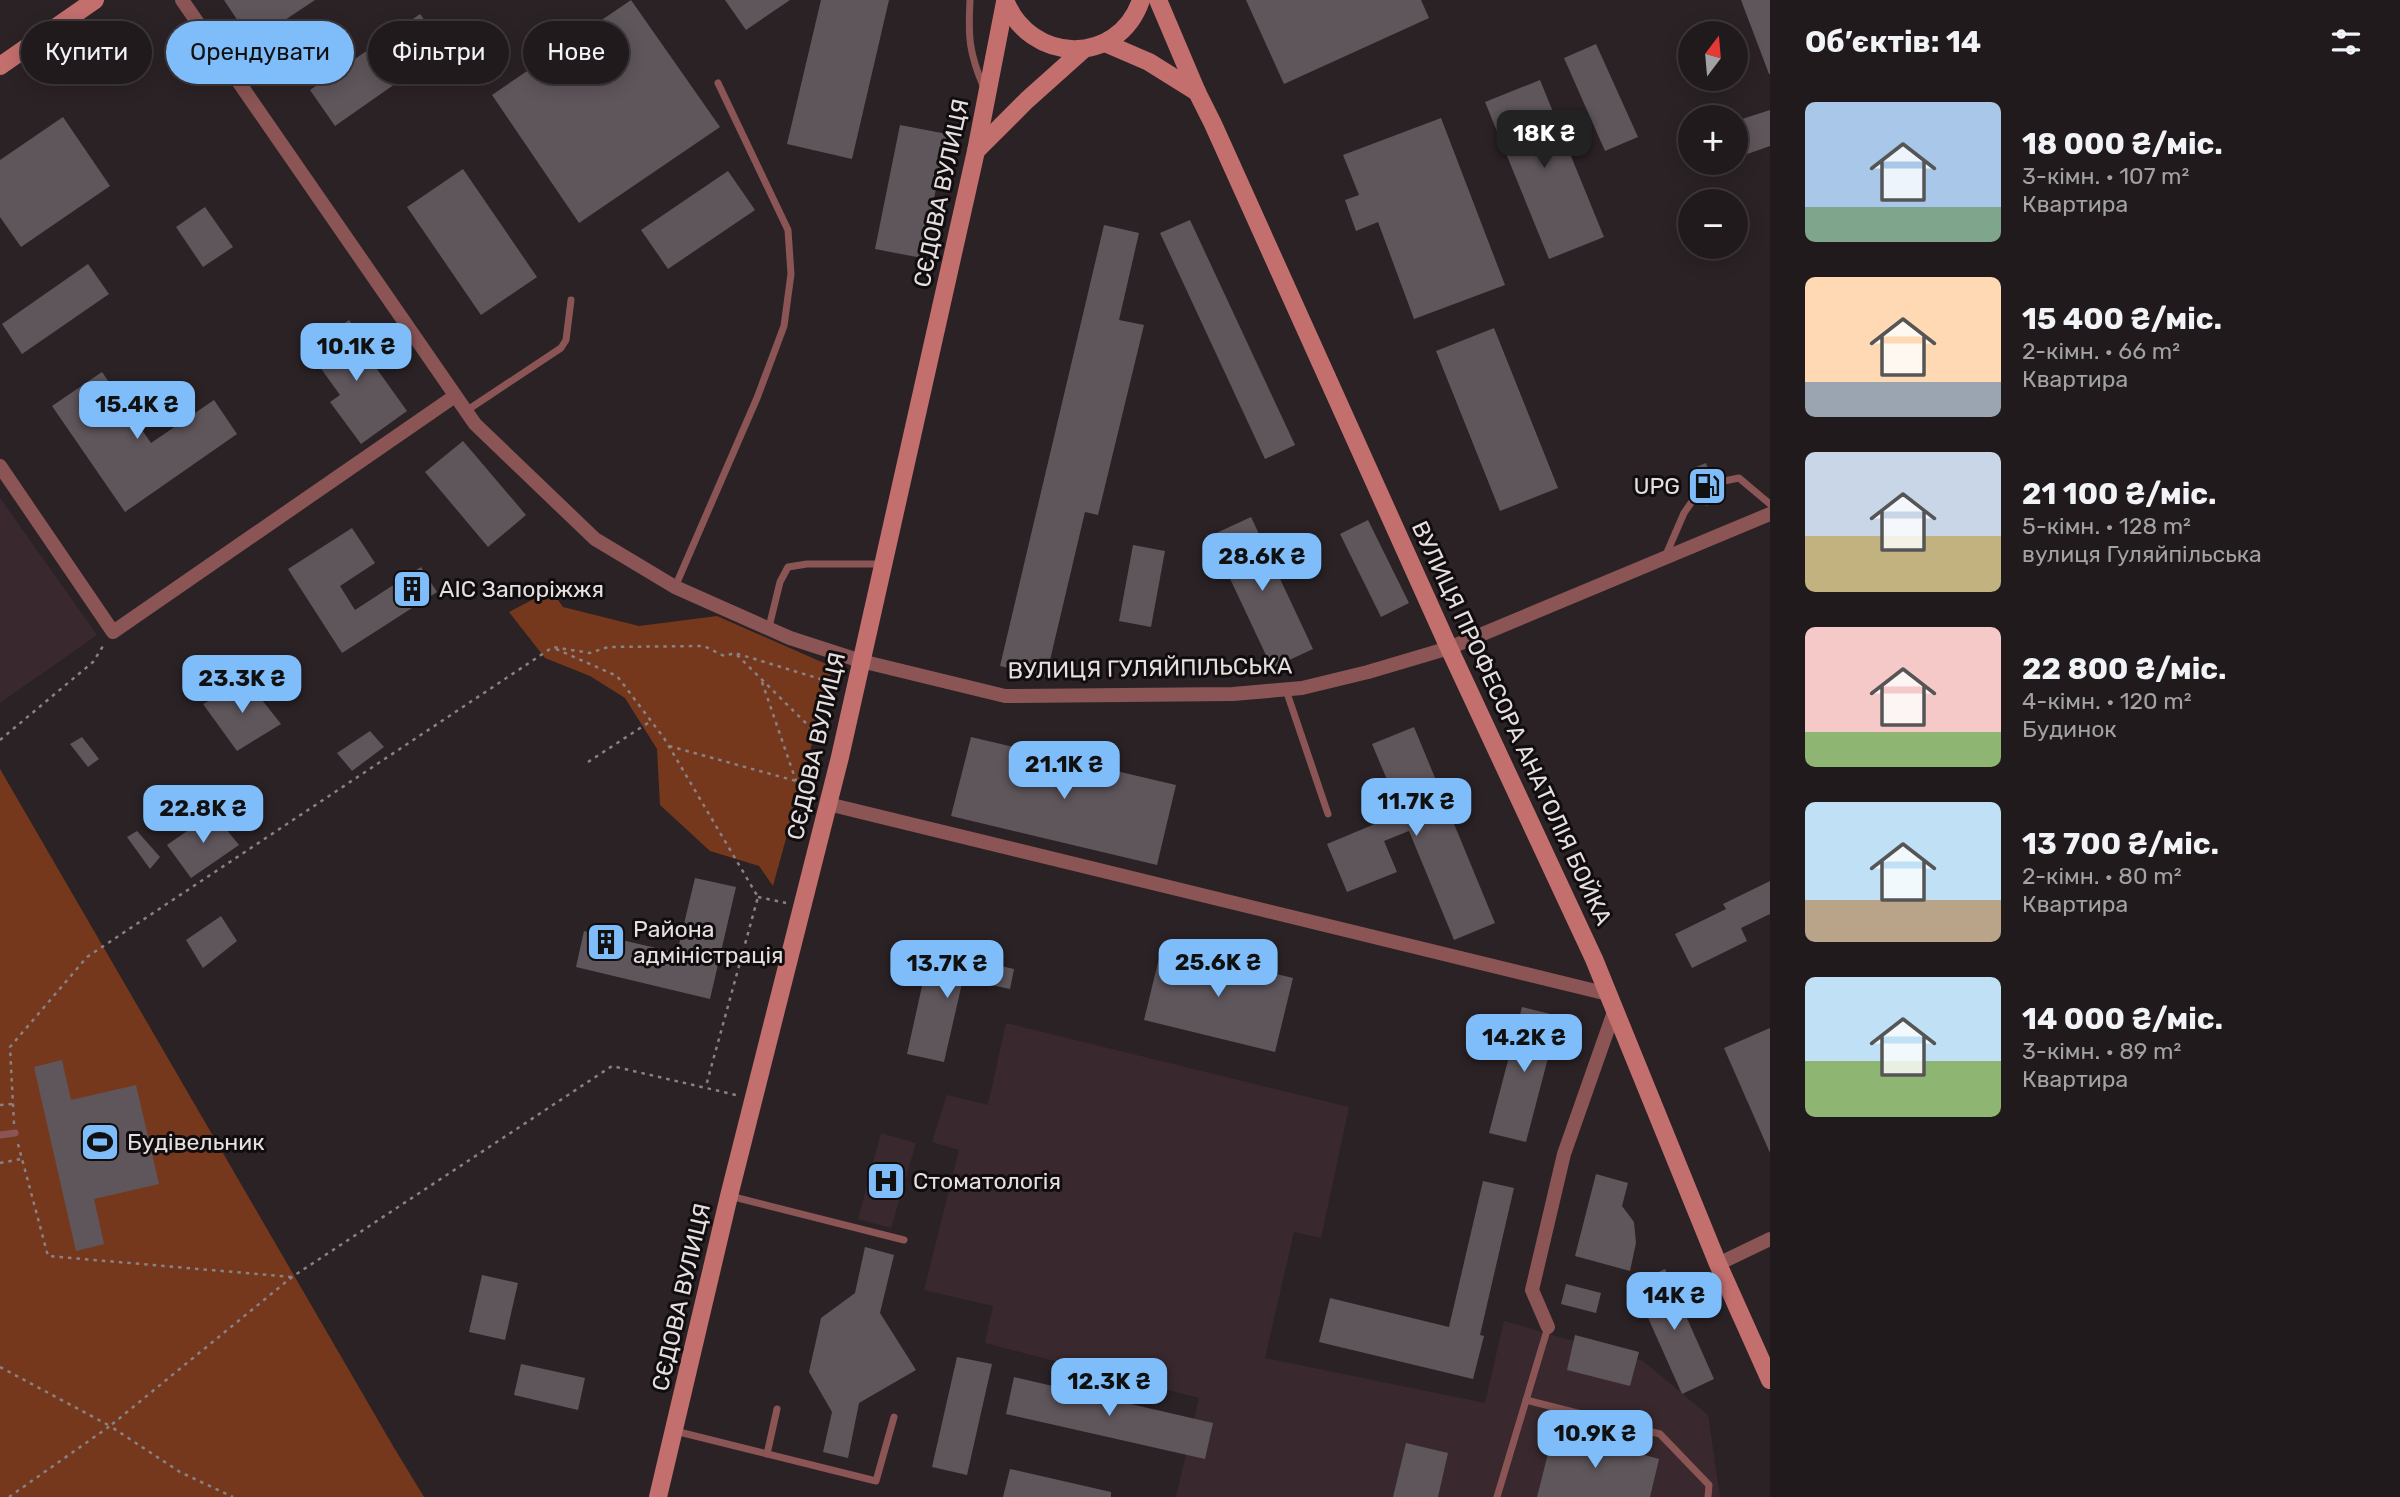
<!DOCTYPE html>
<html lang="uk">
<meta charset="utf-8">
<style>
:root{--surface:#201a1c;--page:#282325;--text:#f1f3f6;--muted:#a2a1a3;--line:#3d383b;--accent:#7fbdfa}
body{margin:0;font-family:Rubik,sans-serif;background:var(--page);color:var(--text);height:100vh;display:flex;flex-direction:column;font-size:26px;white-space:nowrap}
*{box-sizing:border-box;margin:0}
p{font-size:23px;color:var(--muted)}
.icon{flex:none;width:38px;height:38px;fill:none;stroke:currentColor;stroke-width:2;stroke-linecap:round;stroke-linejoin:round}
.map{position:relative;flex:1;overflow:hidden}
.side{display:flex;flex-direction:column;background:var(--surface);width:630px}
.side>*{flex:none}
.banner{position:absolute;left:21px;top:21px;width:665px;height:63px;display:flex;gap:14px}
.needle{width:46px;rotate:16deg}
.tools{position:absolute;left:1678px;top:21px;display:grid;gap:14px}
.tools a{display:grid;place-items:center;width:70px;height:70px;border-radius:50%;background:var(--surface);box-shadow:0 4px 18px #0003,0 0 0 2px var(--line);font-size:35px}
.price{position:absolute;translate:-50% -60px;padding:0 16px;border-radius:14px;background:var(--accent);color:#111;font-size:23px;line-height:46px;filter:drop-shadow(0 2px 4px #0008)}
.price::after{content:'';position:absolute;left:50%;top:42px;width:21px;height:16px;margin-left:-10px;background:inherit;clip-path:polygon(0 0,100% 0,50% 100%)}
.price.on{background:#222;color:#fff}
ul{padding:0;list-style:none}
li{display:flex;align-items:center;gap:21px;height:175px;padding:0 35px}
li span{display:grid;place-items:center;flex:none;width:196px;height:140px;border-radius:10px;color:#555}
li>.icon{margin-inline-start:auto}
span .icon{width:84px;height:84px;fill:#fffc;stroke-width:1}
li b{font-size:30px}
h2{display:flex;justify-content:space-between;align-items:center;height:84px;padding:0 35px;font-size:30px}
.chip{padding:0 24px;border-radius:32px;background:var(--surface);box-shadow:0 4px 18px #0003,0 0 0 2px var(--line);font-size:24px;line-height:63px}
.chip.on{background:var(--accent);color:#111}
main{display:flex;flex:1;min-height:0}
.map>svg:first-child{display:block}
.built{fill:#39292e}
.green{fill:#75381d}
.building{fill:#5f565c}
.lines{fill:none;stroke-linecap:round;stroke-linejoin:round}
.path{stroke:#898284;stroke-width:2.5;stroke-dasharray:3.5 5;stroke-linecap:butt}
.lane{stroke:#8a5554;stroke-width:7}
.street{stroke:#8a5554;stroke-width:14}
.secondary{stroke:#c36f6e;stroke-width:18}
.labels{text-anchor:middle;stroke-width:6;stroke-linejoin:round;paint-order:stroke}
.street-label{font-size:23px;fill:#e5dfe0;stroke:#110d0e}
.poi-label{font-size:23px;fill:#e5dfe0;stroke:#110d0e;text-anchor:start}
</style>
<main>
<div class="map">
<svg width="1770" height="1497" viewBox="0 0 1770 1497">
<rect width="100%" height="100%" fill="#2b2225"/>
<!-- built -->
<g class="built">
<polygon points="0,498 97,635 0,703"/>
<polygon points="1006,1023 1349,1107 1321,1238 1294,1232 1265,1358 1485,1403 1504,1321 1643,1361 1708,1415 1720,1497 1176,1497 1199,1398 985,1343 993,1306 924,1290 959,1150 932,1142 947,1095 988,1105"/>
<polygon points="881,1133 916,1143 891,1228 858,1219"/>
</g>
<!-- green -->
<g class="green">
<polygon points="551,590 563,607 639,626 717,616 833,667 773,886 759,866 710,851 660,805 657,749 625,698 590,676 545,658 509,612"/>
<polygon points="0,769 393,1446 424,1497 0,1497"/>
</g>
<!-- building -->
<g class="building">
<polygon points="224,0 315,0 282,22 294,40 264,60"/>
<polygon points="631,0 720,127 579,223 492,95"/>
<polygon points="725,0 790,0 746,30"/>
<polygon points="821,0 889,0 852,159 787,144"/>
<polygon points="1246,0 1421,0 1429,18 1284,84"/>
<polygon points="1741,0 1770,0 1770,74 1769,74"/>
<polygon points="420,14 445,49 335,126 310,90"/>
<polygon points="1596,44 1638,137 1605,151 1564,58"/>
<polygon points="1540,80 1604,237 1549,259 1485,102"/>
<polygon points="1770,110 1770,146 1736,158 1736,121"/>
<polygon points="63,117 110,186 21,247 0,217 0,160"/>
<polygon points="1441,118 1505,285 1414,319 1378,222 1356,231 1345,200 1359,195 1343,155"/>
<polygon points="900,125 947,134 922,258 875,249"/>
<polygon points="463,169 537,277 481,315 407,207"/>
<polygon points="728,171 755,210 668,269 641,230"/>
<polygon points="205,207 233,247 203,267 176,227"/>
<polygon points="1190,220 1295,445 1265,459 1160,233"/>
<polygon points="1104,225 1139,233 1119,320 1144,325 1098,515 1085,512 1046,677 1000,666"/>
<polygon points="88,264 109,294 22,354 2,324"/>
<polygon points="349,320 369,348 364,351 407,411 361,444 330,402 340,395 307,349"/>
<polygon points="1494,328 1558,488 1500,511 1436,351"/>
<polygon points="102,372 151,443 214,400 237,434 125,512 52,406"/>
<polygon points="463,441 526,515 488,547 425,472"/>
<polygon points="1706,463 1711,478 1708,485 1711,488 1716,489 1721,499 1706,506 1703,497 1706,488 1703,485 1697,485 1691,469"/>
<polygon points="1251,517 1313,649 1272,668 1210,536"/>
<polygon points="1368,520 1409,603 1381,617 1340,534"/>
<polygon points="352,528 375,563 340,586 355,610 421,567 437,592 342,653 288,569"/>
<polygon points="1133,545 1165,551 1151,627 1119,621"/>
<polygon points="247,681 281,724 237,751 203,704"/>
<polygon points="1414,727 1495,923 1454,940 1409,831 1384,841 1397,872 1347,892 1327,844 1401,813 1372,744"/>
<polygon points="370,731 384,747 352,771 337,753"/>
<polygon points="82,737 99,759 88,767 70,744"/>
<polygon points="971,737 1176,785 1157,865 951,816"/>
<polygon points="213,813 239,845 191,878 167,845"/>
<polygon points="137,831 160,857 150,869 127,837"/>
<polygon points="695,878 736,887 710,999 576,967 584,931 677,953"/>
<polygon points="1770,881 1770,914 1741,928 1747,941 1692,968 1675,934 1726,909 1723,904"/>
<polygon points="221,916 237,941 203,968 186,940"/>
<polygon points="1162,946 1293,978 1275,1052 1144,1020"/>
<polygon points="930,950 1014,969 1010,989 963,979 944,1062 907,1054"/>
<polygon points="1522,1007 1559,1016 1526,1142 1489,1133"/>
<polygon points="1770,1028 1770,1153 1724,1048"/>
<polygon points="62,1060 71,1100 136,1085 159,1184 94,1199 104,1244 76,1251 34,1067"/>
<polygon points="1596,1174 1628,1183 1622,1206 1634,1222 1636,1243 1630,1271 1575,1256"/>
<polygon points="1483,1181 1514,1188 1480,1335 1484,1336 1473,1379 1319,1342 1330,1298 1449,1327"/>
<polygon points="865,1247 894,1255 880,1313 916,1370 859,1403 848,1458 823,1452 832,1412 809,1372 821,1318 855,1293"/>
<polygon points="1665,1269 1714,1379 1682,1394 1633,1284"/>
<polygon points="482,1275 518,1283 505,1340 469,1332"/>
<polygon points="1566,1284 1601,1293 1596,1313 1561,1304"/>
<polygon points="1575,1335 1639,1352 1630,1386 1567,1370"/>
<polygon points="957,1357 992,1364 967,1475 932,1467"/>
<polygon points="521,1364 585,1378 578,1410 514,1395"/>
<polygon points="1014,1377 1213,1423 1205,1459 1006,1414"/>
<polygon points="1554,1430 1659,1459 1650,1497 1537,1497"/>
<polygon points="1406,1443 1448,1453 1438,1497 1393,1497"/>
<polygon points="1010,1469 1111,1492 1111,1497 1003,1497"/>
</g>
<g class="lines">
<!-- path -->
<g class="path">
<polyline points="556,649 617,676 664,738 758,897 706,1086"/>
<polyline points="737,655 827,744"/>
<polyline points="762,682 796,781"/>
<polyline points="0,740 93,662 105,643"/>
<polyline points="669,746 814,786"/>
<polyline points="588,762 651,721"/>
<polyline points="758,897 786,903"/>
<polyline points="0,1105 13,1104"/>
<polyline points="14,1124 10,1047 87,957 553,647 590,653 608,647 704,646 724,656 735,653 840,685"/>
<polyline points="18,1144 48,1256 292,1277"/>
<polyline points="0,1163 21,1159"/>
<polyline points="0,1367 110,1426 292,1277 612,1066 736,1095"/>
<polyline points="9,1497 110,1426 180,1472 233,1497"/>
</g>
<!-- lane -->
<g class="lane">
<path d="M970,0C968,37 969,53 984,88"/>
<polyline points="466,411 561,348 566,340 571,300"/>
<polyline points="1714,483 1739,478 1770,504"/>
<polyline points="1665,557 1684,513 1700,490"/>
<polyline points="675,587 757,398 784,326 791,274 788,230 718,83"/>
<polyline points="769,627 780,582 788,567 807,564 883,564"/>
<polyline points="1286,690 1328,814"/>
<polyline points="0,1135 15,1133"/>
<polyline points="730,1196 904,1240"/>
<polyline points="1526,1400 1660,1434 1709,1485 1708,1497"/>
<polyline points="675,1431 876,1481 894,1417"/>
<polyline points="767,1454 777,1409"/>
<polyline points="1497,1497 1548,1327"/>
</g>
<!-- street -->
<g class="street">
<polyline points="182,0 475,424 595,539 675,587 790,638 861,661 1005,696 1233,694 1302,688 1368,672 1449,648 1770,514"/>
<polyline points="0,466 113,632 455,396"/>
<polyline points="828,804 1608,994"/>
<polyline points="1718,1264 1770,1239"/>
<polyline points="1548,1327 1532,1290 1564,1154 1615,1009"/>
</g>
<!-- secondary -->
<g class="secondary">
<path d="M1005,0C1030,64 1118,67 1141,0"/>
<polyline points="1158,0 1197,92 1213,124 1449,648 1594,959 1718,1264 1770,1380"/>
<polyline points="1105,43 1149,62 1197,92"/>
<polyline points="0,66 95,0"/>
<polyline points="976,151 1027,100 1084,49"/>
<polyline points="658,1497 729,1196 840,757 976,151 1005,2"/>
</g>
</g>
<!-- icons -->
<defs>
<g id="fuel-square" transform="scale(2.0125)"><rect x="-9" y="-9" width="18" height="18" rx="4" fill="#7fbdfa" stroke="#110d0e"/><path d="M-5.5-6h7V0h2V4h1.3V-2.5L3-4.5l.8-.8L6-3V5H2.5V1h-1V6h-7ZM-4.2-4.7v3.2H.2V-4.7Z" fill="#111"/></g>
<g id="building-square" transform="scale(2.0125)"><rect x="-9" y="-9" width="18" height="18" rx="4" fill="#7fbdfa" stroke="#110d0e"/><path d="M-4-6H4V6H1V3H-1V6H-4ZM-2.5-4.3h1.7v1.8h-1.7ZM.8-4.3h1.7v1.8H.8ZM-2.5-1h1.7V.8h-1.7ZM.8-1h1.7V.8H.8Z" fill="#111"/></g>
<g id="stadium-square" transform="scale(2.0125)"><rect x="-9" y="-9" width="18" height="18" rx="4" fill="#7fbdfa" stroke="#110d0e"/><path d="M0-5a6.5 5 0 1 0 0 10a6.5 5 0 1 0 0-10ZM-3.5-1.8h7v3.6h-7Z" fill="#111"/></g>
<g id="hospital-square" transform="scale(2.0125)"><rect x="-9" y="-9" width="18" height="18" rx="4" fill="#7fbdfa" stroke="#110d0e"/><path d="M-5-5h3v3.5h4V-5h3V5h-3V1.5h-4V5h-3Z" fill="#111"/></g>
</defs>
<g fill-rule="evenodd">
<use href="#fuel-square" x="1707" y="486"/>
<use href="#building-square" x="412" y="589"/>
<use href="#building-square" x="606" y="942"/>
<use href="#stadium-square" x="100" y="1142"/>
<use href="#hospital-square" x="886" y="1181"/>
</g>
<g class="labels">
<!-- street labels -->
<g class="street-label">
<text transform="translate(941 193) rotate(-78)" y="8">СЄДОВА ВУЛИЦЯ</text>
<text transform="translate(1150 668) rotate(-1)" y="8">ВУЛИЦЯ ГУЛЯЙПІЛЬСЬКА</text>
<text transform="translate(1512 723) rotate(65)" y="8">ВУЛИЦЯ ПРОФЕСОРА АНАТОЛІЯ БОЙКА</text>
<text transform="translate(816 746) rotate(-77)" y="8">СЄДОВА ВУЛИЦЯ</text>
<text transform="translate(681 1297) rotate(-77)" y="8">СЄДОВА ВУЛИЦЯ</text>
</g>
<!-- poi labels -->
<g class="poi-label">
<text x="1680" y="494" text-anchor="end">UPG</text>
<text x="439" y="597">АІС Запоріжжя</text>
<text x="633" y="937">Района<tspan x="633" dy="26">адміністрація</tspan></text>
<text x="127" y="1150">Будівельник</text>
<text x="913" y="1189">Стоматологія</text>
</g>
</g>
</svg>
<div class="tools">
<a><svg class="needle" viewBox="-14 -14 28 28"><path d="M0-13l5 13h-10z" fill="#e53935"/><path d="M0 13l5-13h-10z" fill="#a2a1a3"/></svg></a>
<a>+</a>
<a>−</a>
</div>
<b class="price on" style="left:1544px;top:170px">18K ₴</b>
<b class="price" style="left:356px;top:383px">10.1K ₴</b>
<b class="price" style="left:137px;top:441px">15.4K ₴</b>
<b class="price" style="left:1262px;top:593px">28.6K ₴</b>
<b class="price" style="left:242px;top:715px">23.3K ₴</b>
<b class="price" style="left:1064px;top:801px">21.1K ₴</b>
<b class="price" style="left:1416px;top:838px">11.7K ₴</b>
<b class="price" style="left:203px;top:845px">22.8K ₴</b>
<b class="price" style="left:1218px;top:999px">25.6K ₴</b>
<b class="price" style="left:947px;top:1000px">13.7K ₴</b>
<b class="price" style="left:1524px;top:1074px">14.2K ₴</b>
<b class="price" style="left:1674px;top:1332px">14K ₴</b>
<b class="price" style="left:1109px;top:1418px">12.3K ₴</b>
<b class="price" style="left:1595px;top:1470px">10.9K ₴</b>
<div class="banner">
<a class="chip">Купити</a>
<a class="chip on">Орендувати</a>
<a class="chip">Фільтри</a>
<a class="chip">Нове</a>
</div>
</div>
<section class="side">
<h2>Об’єктів: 14<svg class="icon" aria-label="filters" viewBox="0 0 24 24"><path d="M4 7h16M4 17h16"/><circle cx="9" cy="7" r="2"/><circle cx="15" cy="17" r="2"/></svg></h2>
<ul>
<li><span style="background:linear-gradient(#a9c7e8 75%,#7fa58c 0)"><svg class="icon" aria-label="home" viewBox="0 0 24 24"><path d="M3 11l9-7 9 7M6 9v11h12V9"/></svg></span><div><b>18 000 ₴/міс.</b><p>3-кімн. · 107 m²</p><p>Квартира</p></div></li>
<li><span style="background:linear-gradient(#ffd9b3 75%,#9aa5b1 0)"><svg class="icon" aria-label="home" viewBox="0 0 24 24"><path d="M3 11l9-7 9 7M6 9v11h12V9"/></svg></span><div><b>15 400 ₴/міс.</b><p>2-кімн. · 66 m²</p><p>Квартира</p></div></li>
<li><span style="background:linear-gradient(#c9d6e8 60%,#c2b280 0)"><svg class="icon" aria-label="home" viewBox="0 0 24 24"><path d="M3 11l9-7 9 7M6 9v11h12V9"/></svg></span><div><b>21 100 ₴/міс.</b><p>5-кімн. · 128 m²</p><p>вулиця Гуляйпільська</p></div></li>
<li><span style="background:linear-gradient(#f6c9c9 75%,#8fb573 0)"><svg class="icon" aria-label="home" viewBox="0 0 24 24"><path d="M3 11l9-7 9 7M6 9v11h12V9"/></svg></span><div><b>22 800 ₴/міс.</b><p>4-кімн. · 120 m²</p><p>Будинок</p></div></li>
<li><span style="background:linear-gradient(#bfe0f5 70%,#b9a48a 0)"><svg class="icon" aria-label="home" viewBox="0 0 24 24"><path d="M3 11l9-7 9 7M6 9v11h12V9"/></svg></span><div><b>13 700 ₴/міс.</b><p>2-кімн. · 80 m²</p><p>Квартира</p></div></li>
<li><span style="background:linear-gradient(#bfe0f5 60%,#8fb573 0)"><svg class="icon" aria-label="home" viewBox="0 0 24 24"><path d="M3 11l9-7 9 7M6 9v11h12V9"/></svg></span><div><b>14 000 ₴/міс.</b><p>3-кімн. · 89 m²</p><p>Квартира</p></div></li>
</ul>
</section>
</main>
